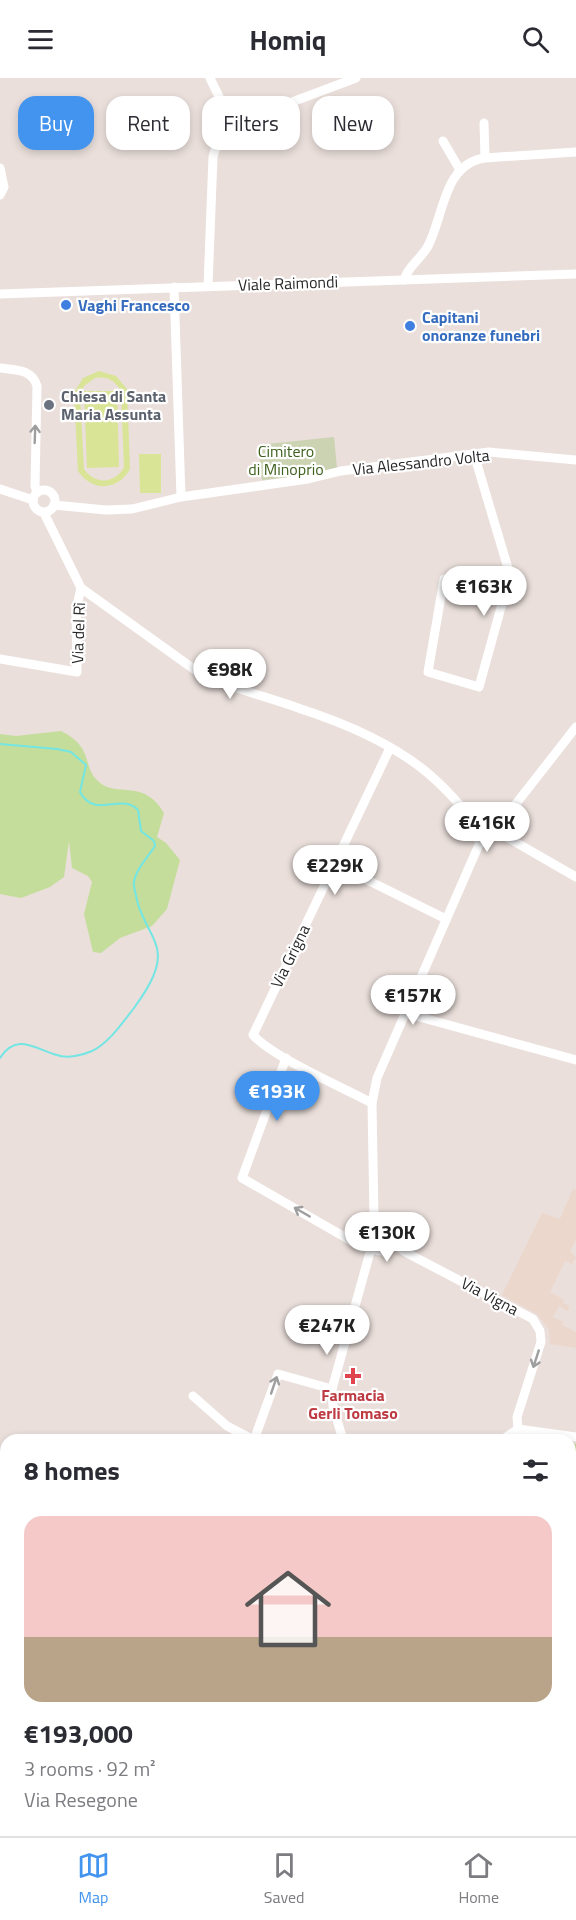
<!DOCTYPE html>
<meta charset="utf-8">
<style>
:root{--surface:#fff;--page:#f2f2f3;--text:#2b2b33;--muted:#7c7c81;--line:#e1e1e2;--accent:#4394ee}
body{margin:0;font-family:"Titillium Web",sans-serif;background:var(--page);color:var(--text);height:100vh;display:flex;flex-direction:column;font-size:22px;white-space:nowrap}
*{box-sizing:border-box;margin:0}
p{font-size:20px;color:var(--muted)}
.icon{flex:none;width:33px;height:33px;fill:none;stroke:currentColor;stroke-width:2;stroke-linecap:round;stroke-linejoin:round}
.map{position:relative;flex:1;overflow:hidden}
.side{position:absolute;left:0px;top:1356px;width:576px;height:402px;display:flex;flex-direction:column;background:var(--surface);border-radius:18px 18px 0 0;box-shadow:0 3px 9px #0003}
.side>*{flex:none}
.guide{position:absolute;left:18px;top:18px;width:540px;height:54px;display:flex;gap:12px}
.price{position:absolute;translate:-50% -51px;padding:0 14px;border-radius:21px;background:#fff;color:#222;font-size:20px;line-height:39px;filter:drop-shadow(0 2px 3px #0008)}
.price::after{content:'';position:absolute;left:50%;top:36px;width:18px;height:14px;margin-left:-9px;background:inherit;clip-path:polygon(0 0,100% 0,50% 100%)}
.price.active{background:var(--accent);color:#fff}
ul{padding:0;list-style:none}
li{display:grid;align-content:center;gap:12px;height:318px;padding:0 24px}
li span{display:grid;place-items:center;height:186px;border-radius:18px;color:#555}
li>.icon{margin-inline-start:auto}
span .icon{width:108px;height:108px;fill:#fffc;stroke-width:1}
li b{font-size:26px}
h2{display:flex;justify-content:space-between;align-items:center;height:72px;padding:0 24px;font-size:26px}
.pill{padding:0 21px;border-radius:18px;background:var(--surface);box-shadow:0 3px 9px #0003;font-size:21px;line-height:54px}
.pill.active{background:var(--accent);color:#fff}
header{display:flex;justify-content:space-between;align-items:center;height:78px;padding:0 24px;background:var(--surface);font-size:27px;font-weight:700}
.menu{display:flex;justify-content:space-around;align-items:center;height:84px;border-top:2px solid var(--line);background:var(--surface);font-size:16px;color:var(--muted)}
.menu a{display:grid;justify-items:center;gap:3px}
.menu .active{color:var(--accent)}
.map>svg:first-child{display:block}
.education{fill:#ebd7cb}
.green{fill:#c4dd9a}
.cemetery{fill:#cbd3b3}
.pitch{fill:#d9e496;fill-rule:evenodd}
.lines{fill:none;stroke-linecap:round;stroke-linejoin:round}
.stream{stroke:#73e6e4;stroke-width:2}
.minor{stroke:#fff;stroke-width:9}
.oneway{stroke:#9e9e9e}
.shop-dot{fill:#3f7fe0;stroke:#fff;stroke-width:2}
.worship-dot{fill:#6b7280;stroke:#fff;stroke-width:2}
.health-dot{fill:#e0444e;stroke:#fff;stroke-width:2}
.labels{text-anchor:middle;stroke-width:4.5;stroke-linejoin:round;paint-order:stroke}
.street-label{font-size:16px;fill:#282828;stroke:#fff}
.shop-label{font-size:16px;font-weight:bold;fill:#366cbe;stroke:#fff;text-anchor:start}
.worship-label{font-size:16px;font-weight:bold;fill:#5b616d;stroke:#fff;text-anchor:start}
.park-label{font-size:16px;fill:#3e601e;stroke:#fff}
.health-label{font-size:16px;font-weight:bold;fill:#be3a42;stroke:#fff}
</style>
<header><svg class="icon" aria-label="menu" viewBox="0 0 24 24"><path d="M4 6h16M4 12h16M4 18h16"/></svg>Homiq<svg class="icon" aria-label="search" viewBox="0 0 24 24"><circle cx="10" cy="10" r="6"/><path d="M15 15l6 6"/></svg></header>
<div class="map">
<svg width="576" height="1758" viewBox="0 0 576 1758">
<rect width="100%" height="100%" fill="#eadfdb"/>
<!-- education -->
<polygon class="education" points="573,1111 576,1112 576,1161 570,1173 576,1179 572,1186 565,1183 550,1214 564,1222 563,1225 570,1228 567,1233 559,1228 553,1239 563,1244 562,1247 576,1254 576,1270 550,1266 549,1251 537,1236 502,1217 542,1135 560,1141"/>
<!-- green -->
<g class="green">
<path d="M61,653C95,670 81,688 99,704C117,720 144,700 164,735L157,759L166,765L180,782L167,831L152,848L120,860L101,875L93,874L84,836L92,804L88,798L72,790L69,763L64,799L50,809L21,820L0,816V656L16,658Z"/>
<polygon points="570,1366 576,1366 576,1574 570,1572"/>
<polygon points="121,1752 240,1752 244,1758 130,1758"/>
</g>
<!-- cemetery -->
<polygon class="cemetery" points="334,359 337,390 305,398 262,402 258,367"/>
<!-- pitch -->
<g class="pitch">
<path d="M99,293L116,298L127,311L130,391C118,413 92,414 78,393L74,315L83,300ZM95,300C106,298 115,302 121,313L124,389C115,406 95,407 84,391L80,316L84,308Z"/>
<polygon points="117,313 119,389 87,390 84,313"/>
<polygon points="139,376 161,376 161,415 140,415"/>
</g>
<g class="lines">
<!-- stream -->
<path class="stream" d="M0,666L57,671L71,674L86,687L80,714C95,742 122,714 138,732L141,753L154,763L155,768C148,779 136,791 134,804C133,809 136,816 137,822C140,837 149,849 155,864C165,886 147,912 134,930C123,944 109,965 92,973C83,977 67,981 57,977C35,971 17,954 0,980"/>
<!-- minor -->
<g class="minor">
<polyline points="210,0 224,29 226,52"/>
<polyline points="484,45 485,80"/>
<polyline points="443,63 460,92"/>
<polyline points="0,90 4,109 0,117"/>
<path d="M404,202C408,188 421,181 428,168C444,138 443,86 485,80L576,74"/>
<polyline points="208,208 213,79 217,65 226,52 260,36 356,0"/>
<polyline points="174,209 181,419"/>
<polyline points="0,216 576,196"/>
<path d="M0,290C16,292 32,291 37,308L35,408L37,414"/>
<polyline points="0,411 33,422"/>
<circle cx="44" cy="423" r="11"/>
<polyline points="54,427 106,432 132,431 181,419 308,401 341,393 489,374 576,382"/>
<path d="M44,435L81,510L202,597C234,611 268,619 301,631C344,645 389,664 424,692C444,708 461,728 478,748"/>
<polyline points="444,501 428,594 479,609 510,497 474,376"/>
<polyline points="0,581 77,594 76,532 81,510"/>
<circle cx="482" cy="754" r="8"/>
<polyline points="489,751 501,745 576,649"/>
<polyline points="490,754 503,757 576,799"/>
<polyline points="335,786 446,841"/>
<polyline points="405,935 576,982"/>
<polyline points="286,980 242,1100 362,1169 372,1167 332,1311 333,1328 343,1362"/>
<path d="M372,1025C342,1009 274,980 253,957L390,670"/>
<polyline points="374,1141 372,1025 377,1000 481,762"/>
<circle cx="380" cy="1165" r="8"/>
<polyline points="372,1161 374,1141 383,1157"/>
<polyline points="388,1162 407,1175 533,1241 540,1253 541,1264 517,1339 518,1351"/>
<polyline points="193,1318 227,1348 254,1362"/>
<polyline points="254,1362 278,1296 332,1311"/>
<polyline points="502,1362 518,1351 576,1359"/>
<polyline points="0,1457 6,1459"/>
<polyline points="0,1701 6,1703"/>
<polyline points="511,1752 516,1758"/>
<polyline points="375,1758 377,1752"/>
</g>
</g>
<!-- one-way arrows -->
<defs><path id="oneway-shaft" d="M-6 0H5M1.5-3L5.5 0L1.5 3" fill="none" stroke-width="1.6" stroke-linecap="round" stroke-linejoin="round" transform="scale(1.5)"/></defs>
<g class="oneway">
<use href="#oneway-shaft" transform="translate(35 356) rotate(-88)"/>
<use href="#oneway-shaft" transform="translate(302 1134) rotate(-150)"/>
<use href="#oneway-shaft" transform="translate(536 1281) rotate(108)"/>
<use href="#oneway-shaft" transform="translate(274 1307) rotate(-71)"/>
</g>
<!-- markers -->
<g class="shop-dot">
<circle cx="66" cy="227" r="6"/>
<circle cx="410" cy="248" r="6"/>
</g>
<circle class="worship-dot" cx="49" cy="327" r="6"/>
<path class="health-dot" d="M350 1289h6v6h6v6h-6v6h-6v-6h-6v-6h6z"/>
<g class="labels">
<!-- street labels -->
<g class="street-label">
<text transform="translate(288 205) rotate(-2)" y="6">Viale Raimondi</text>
<text transform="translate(421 384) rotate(-6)" y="6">Via Alessandro Volta</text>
<text transform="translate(78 555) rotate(-88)" y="6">Via del Rì</text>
<text transform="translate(290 878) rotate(-64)" y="6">Via Grigna</text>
<text transform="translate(490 1218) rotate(28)" y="6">Via Vigna</text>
</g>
<!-- shop labels -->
<g class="shop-label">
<text x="78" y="233">Vaghi Francesco</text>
<text x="422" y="245">Capitani<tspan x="422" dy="18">onoranze funebri</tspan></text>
</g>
<!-- worship labels -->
<g class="worship-label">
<text x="61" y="324">Chiesa di Santa<tspan x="61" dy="18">Maria Assunta</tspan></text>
</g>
<!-- park labels -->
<g class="park-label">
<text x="286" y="379">Cimitero<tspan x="286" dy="18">di Minoprio</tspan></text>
</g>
<!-- health labels -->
<g class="health-label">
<text x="353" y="1323">Farmacia<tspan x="353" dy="18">Gerli Tomaso</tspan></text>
</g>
</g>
</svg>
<b class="price" style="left:484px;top:539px">€163K</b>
<b class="price" style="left:230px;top:622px">€98K</b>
<b class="price" style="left:487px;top:775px">€416K</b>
<b class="price" style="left:335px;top:818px">€229K</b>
<b class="price" style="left:413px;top:948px">€157K</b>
<b class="price active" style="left:277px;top:1044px">€193K</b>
<b class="price" style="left:387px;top:1185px">€130K</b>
<b class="price" style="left:327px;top:1278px">€247K</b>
<div class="guide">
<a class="pill active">Buy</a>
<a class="pill">Rent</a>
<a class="pill">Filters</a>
<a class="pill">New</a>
</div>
<section class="side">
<h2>8 homes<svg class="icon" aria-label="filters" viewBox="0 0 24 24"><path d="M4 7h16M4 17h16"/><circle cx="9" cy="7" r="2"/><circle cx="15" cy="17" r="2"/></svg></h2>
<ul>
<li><span style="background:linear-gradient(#f6c9c9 65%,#b9a48a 0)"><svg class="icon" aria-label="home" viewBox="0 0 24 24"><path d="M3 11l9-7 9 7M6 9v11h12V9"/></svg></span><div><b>€193,000</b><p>3 rooms · 92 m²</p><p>Via Resegone</p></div></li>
</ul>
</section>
</div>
<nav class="menu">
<a class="active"><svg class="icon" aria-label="map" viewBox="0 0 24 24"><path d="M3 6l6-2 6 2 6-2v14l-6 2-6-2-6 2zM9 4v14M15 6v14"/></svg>Map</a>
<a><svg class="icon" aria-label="saved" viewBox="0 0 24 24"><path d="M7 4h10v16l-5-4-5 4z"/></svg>Saved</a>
<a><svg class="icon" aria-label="home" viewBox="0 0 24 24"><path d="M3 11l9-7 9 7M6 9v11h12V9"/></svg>Home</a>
</nav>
